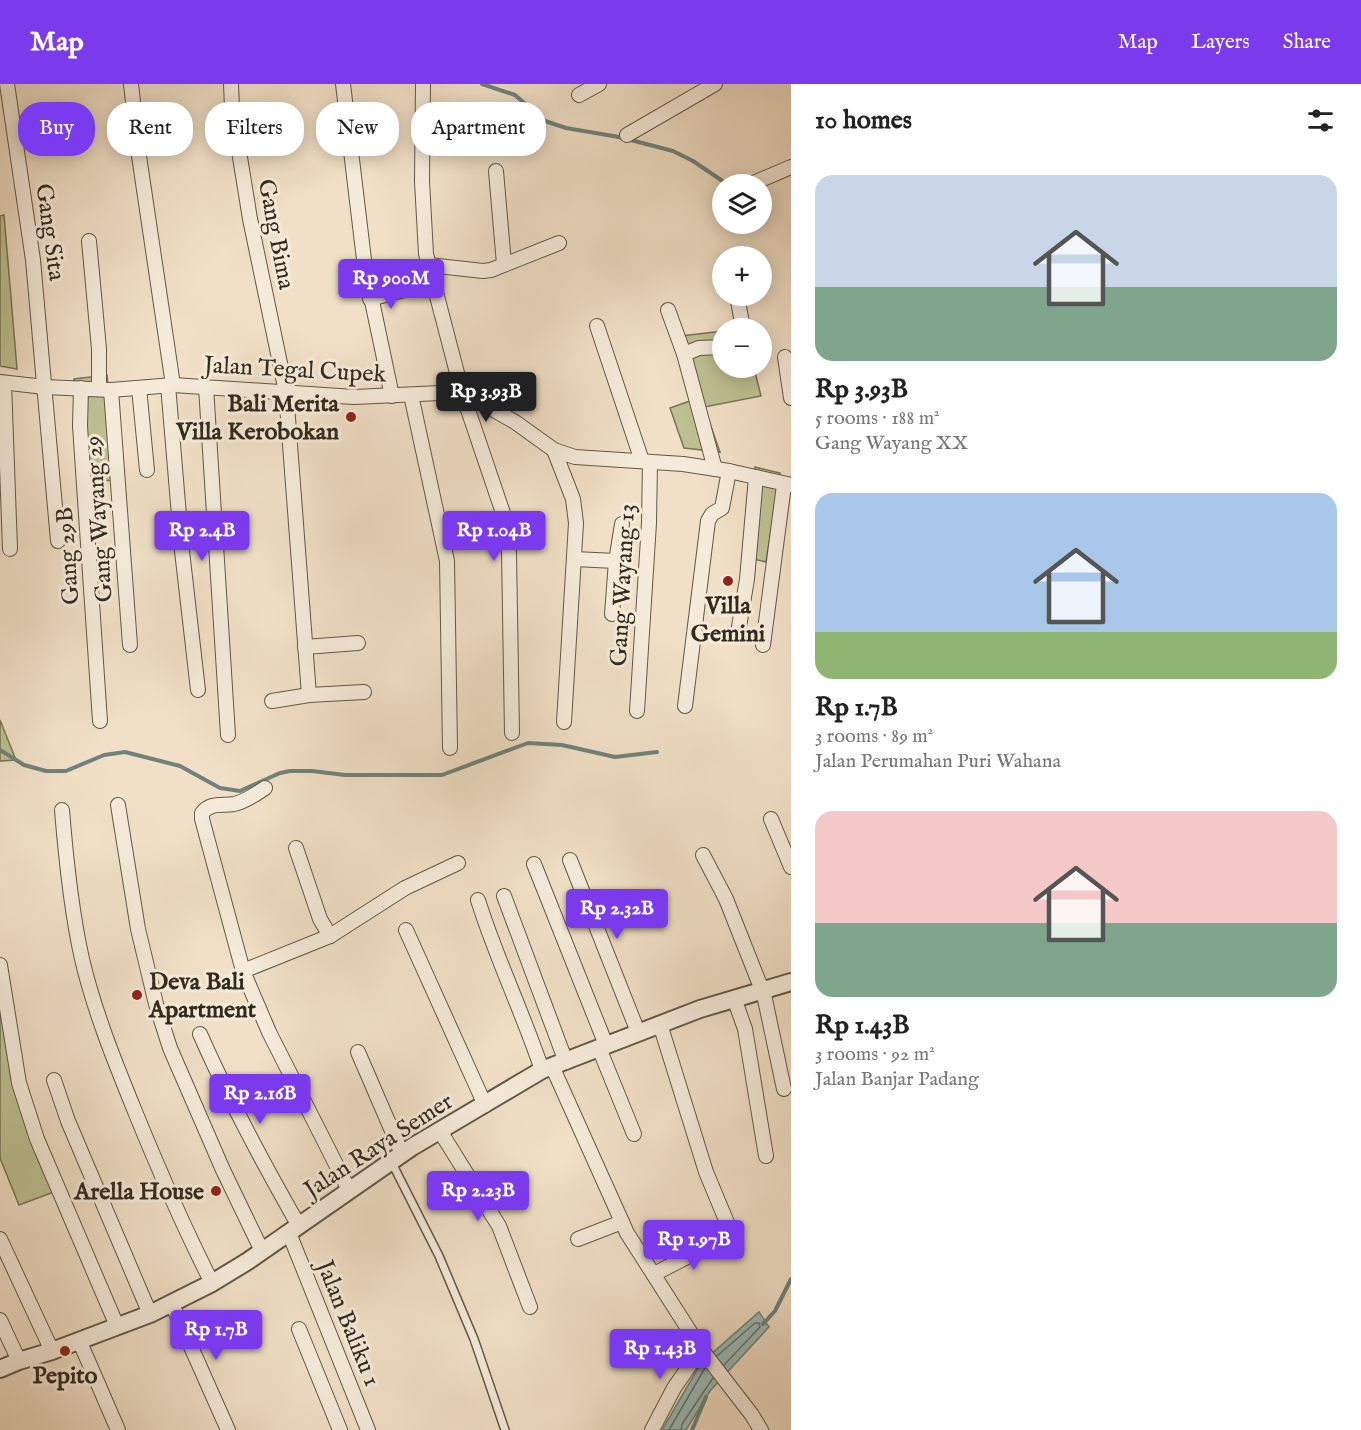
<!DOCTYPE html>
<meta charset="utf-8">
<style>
:root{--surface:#fff;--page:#f2f2f2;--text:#222;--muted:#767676;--accent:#7c3aed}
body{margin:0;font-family:"IM FELL English",serif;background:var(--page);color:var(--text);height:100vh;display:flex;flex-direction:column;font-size:22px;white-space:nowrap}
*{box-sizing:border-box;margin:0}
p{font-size:20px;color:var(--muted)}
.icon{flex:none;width:33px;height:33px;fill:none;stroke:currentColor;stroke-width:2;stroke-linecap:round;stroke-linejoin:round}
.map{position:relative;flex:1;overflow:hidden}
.panel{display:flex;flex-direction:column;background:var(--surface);width:570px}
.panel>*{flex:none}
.guide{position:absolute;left:18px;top:18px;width:570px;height:54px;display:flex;gap:12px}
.buttons{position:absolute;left:712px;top:90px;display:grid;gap:12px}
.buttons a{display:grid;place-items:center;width:60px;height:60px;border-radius:50%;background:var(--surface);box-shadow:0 3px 15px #0003;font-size:30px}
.price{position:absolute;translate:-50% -51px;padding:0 14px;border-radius:6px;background:var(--accent);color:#fff;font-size:20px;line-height:39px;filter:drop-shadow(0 2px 3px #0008)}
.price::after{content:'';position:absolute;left:50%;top:36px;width:18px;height:14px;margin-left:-9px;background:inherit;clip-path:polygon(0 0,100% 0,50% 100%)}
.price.current{background:#222;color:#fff}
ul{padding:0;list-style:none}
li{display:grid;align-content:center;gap:12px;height:318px;padding:0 24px}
li span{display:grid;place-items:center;height:186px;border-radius:18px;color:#555}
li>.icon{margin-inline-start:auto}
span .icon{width:108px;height:108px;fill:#fffc;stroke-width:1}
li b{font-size:26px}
h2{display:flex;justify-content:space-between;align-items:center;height:72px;padding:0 24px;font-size:26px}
.pill{padding:0 21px;border-radius:24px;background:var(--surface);box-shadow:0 3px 15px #0003;font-size:21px;line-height:54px}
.pill.current{background:var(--accent);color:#fff}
header{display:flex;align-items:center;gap:36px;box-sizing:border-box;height:84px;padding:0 30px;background:var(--accent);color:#fff}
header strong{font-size:28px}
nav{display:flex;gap:33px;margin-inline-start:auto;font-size:21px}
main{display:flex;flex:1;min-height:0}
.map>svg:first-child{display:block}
.green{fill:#bec193;stroke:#787658;stroke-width:1.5}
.water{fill:#9bbcba;stroke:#71827c;stroke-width:1.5}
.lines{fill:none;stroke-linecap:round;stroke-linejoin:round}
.shore{stroke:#67736c;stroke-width:1.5}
.stream{stroke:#71827c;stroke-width:4}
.service-casing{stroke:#625848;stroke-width:10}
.minor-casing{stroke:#625848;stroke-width:16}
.tertiary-casing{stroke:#625848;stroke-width:20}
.service{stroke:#f6ebdb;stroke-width:7}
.minor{stroke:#f6ebdb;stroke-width:14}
.tertiary{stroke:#f6ebdb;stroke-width:16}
.poi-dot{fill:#8f2418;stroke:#f6ebdb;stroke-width:2}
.labels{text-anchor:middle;stroke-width:6;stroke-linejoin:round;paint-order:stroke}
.street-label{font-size:24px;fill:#332a1e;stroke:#f6ebdb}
.poi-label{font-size:24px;font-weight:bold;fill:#332a1e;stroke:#f6ebdb;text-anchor:end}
</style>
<header>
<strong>Map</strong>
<nav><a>Map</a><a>Layers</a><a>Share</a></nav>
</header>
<main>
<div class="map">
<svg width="791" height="1346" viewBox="0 0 791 1346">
<rect width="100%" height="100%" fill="#f1e0c7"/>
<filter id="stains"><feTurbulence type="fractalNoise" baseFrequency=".00333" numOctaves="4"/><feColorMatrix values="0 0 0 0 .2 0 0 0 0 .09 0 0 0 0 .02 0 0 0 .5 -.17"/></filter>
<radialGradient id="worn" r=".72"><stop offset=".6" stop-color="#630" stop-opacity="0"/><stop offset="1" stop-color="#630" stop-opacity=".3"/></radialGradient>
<!-- green -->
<g class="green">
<polygon points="4,131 17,285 0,282 0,132"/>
<polygon points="723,247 723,284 754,284 761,312 704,323 720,368 684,364 670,324 701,313 681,252"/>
<polygon points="107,291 117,396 80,398 74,295"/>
<polygon points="755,383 780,389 766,478 744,473"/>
<polygon points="0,636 16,676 0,677"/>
<polygon points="0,879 12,1000 59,1106 19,1121 0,1074"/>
</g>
<!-- water -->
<polygon class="water" points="759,1228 769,1243 710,1307 686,1346 662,1346 701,1279"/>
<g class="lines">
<!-- shore -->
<g class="shore">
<polyline points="717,1272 755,1239 759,1239 760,1243 724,1281"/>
<polyline points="669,1346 705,1284"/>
<polyline points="681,1346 682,1340 713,1294"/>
</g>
<!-- stream -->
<g class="stream">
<polyline points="482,0 515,11 545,37 566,44 619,53 673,67 693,77 727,100"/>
<polyline points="0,666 24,681 46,687 66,687 104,671 125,668 180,682 220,704 240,707 280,689 290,687 312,687 345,691 442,691 528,659 562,661 615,673 657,668"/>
<polyline points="763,1240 775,1227 791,1195"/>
<polyline points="692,1346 706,1313"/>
</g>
<!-- service casing -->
<g class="service-casing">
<polyline id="service" points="392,1079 439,1172 474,1255 505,1346"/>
</g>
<!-- minor casing -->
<g class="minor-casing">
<g id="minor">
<polyline points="7,0 33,176 58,457"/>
<polyline points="131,0 139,72 173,301"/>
<polyline points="231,0 232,24 250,135 286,308 309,611"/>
<polyline points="343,0 365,184 392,312"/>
<polyline points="423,0 422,97 426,170 462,308 503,429 509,469 512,649"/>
<polyline points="579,11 599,0"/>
<polyline points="627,51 715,0"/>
<polyline points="496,87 504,180"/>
<polyline points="751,100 791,83"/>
<polyline points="89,157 99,265 99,305"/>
<polyline points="742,172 744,170"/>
<polyline points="429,181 483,187 491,186 559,159"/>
<polyline points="737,212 743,244"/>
<polyline points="370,215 404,206"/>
<polyline points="668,226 684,270 715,385"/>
<polyline points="597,242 642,377"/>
<polyline points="684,270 699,264 723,263"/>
<polyline points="785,273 791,314"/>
<polyline points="0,298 45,303 111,306 173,301 354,313 462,308 515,338 554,366 575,373 683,380 729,387 791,401"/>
<polyline points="4,299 10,465"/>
<polyline points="168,301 182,467 198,606"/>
<polyline points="206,303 228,651"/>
<polyline points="81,304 80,342 100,637"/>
<polyline points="139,304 147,386"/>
<polyline points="111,306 130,561"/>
<polyline points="411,311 447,477 450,664"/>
<polyline points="554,366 573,415 576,439 564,638"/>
<polyline points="574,475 616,477"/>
<polyline points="612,530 616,477 622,440"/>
<polyline points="739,543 747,495 756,393"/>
<polyline points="763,561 784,401"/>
<polyline points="305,563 358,559"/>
<polyline points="272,617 309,611 364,608"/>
<polyline points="685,622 708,437 712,430 722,424 729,387"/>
<polyline points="637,627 649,439 650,378"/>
<path d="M265,704C256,710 245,718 234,720C221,722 211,718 202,729V735L243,887L269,948L349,1106"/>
<polyline points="118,721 138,845 156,920 170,964 223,1086 262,1167"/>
<path d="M62,726C66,776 71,826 82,875C94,926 114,976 134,1025C158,1084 183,1142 212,1199"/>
<polyline points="771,735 791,783"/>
<polyline points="296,764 320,835 330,852"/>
<polyline points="703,771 726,815 762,906"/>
<polyline points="570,776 638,948"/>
<polyline points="534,780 606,961"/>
<polyline points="504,812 566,978"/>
<path d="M478,816C496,874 523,929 542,986"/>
<polyline points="406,846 485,1021"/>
<polyline points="0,881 19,999 37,1055 117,1242"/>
<polyline points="243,887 330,852 405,804 458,779"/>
<polyline points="763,906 784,1005"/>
<polyline points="734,914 745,945 766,1072"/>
<polyline points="660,940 706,1088 736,1160"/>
<path d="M200,950C229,1016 263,1079 299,1142"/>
<polyline points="599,964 634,1050"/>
<polyline points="358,968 402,1070"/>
<polyline points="552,982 627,1149 701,1265 752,1331 761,1346"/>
<polyline points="54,996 68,1037 150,1230"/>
<polyline points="440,1047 499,1142 530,1223"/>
<polyline points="289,1149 368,1346"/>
<polyline points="0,1155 52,1267"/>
<polyline points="578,1155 622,1138"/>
<polyline points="654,1190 720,1156"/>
<polyline points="172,1220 228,1346"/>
<polyline points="0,1236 19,1277"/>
<polyline points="299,1245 340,1346"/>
<polyline points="79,1256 118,1346"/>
<polyline points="652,1346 674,1304 701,1265"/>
</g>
</g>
<!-- tertiary casing -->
<g class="tertiary-casing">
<polyline id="tertiary" points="0,1285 19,1277 52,1267 150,1230 212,1199 248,1177 412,1063 542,986 700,925 791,898"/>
</g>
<!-- service -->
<use href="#service" class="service"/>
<!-- minor -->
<use href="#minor" class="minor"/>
<!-- tertiary -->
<use href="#tertiary" class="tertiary"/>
</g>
<!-- markers -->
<g class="poi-dot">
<circle cx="351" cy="333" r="6"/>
<circle cx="728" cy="497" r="6"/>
<circle cx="137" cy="911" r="6"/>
<circle cx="216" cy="1107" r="6"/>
<circle cx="65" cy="1267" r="6"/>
</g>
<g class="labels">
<!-- street labels -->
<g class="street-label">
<text transform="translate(51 148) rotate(82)" y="8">Gang Sita</text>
<text transform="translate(277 150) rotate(79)" y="8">Gang Bima</text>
<text transform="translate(295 285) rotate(3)" y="8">Jalan Tegal Cupek</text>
<text transform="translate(98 435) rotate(-94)" y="8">Gang Wayang 29</text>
<text transform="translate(67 472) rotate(-94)" y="8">Gang 29B</text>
<text transform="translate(622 501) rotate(-87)" y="8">Gang Wayang 13</text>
<text transform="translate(378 1061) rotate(-33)" y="8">Jalan Raya Semer</text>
<text transform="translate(349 1239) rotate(68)" y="8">Jalan Baliku 1</text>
</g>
<!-- poi labels -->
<g class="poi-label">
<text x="339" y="327">Bali Merita<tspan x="339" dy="28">Villa Kerobokan</tspan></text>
<text x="728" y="529" text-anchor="middle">Villa<tspan x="728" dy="28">Gemini</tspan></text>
<text x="149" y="905" text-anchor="start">Deva Bali<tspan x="149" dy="28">Apartment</tspan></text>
<text x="204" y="1115">Arella House</text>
<text x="65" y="1299" text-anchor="middle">Pepito</text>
</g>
</g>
<rect width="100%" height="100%" filter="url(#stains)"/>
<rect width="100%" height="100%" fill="url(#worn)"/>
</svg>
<div class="buttons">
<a><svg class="icon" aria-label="layers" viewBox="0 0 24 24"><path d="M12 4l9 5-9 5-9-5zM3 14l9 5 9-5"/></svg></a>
<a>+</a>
<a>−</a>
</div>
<b class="price" style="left:391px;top:226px">Rp 900M</b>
<b class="price current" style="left:486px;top:339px">Rp 3.93B</b>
<b class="price" style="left:202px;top:478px">Rp 2.4B</b>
<b class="price" style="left:494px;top:478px">Rp 1.04B</b>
<b class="price" style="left:617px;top:856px">Rp 2.32B</b>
<b class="price" style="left:260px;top:1041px">Rp 2.16B</b>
<b class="price" style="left:478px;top:1138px">Rp 2.23B</b>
<b class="price" style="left:694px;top:1187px">Rp 1.97B</b>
<b class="price" style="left:216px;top:1277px">Rp 1.7B</b>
<b class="price" style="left:660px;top:1296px">Rp 1.43B</b>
<div class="guide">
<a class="pill current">Buy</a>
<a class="pill">Rent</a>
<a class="pill">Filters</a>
<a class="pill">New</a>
<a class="pill">Apartment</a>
</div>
</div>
<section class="panel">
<h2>10 homes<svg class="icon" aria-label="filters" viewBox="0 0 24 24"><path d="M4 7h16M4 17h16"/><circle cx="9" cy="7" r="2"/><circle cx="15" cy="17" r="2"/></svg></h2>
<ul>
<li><span style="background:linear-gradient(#c9d6e8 60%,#7fa58c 0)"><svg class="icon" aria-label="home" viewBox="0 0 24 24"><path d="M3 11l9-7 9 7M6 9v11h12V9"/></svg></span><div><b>Rp 3.93B</b><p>5 rooms · 188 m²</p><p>Gang Wayang XX</p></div></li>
<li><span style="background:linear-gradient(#a9c7e8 75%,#8fb573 0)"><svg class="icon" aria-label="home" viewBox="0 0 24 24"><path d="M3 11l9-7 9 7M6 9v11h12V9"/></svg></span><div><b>Rp 1.7B</b><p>3 rooms · 89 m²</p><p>Jalan Perumahan Puri Wahana</p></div></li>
<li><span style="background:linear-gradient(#f6c9c9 60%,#7fa58c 0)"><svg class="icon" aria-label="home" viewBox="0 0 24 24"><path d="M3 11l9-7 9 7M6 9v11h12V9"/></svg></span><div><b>Rp 1.43B</b><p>3 rooms · 92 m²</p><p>Jalan Banjar Padang</p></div></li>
</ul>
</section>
</main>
